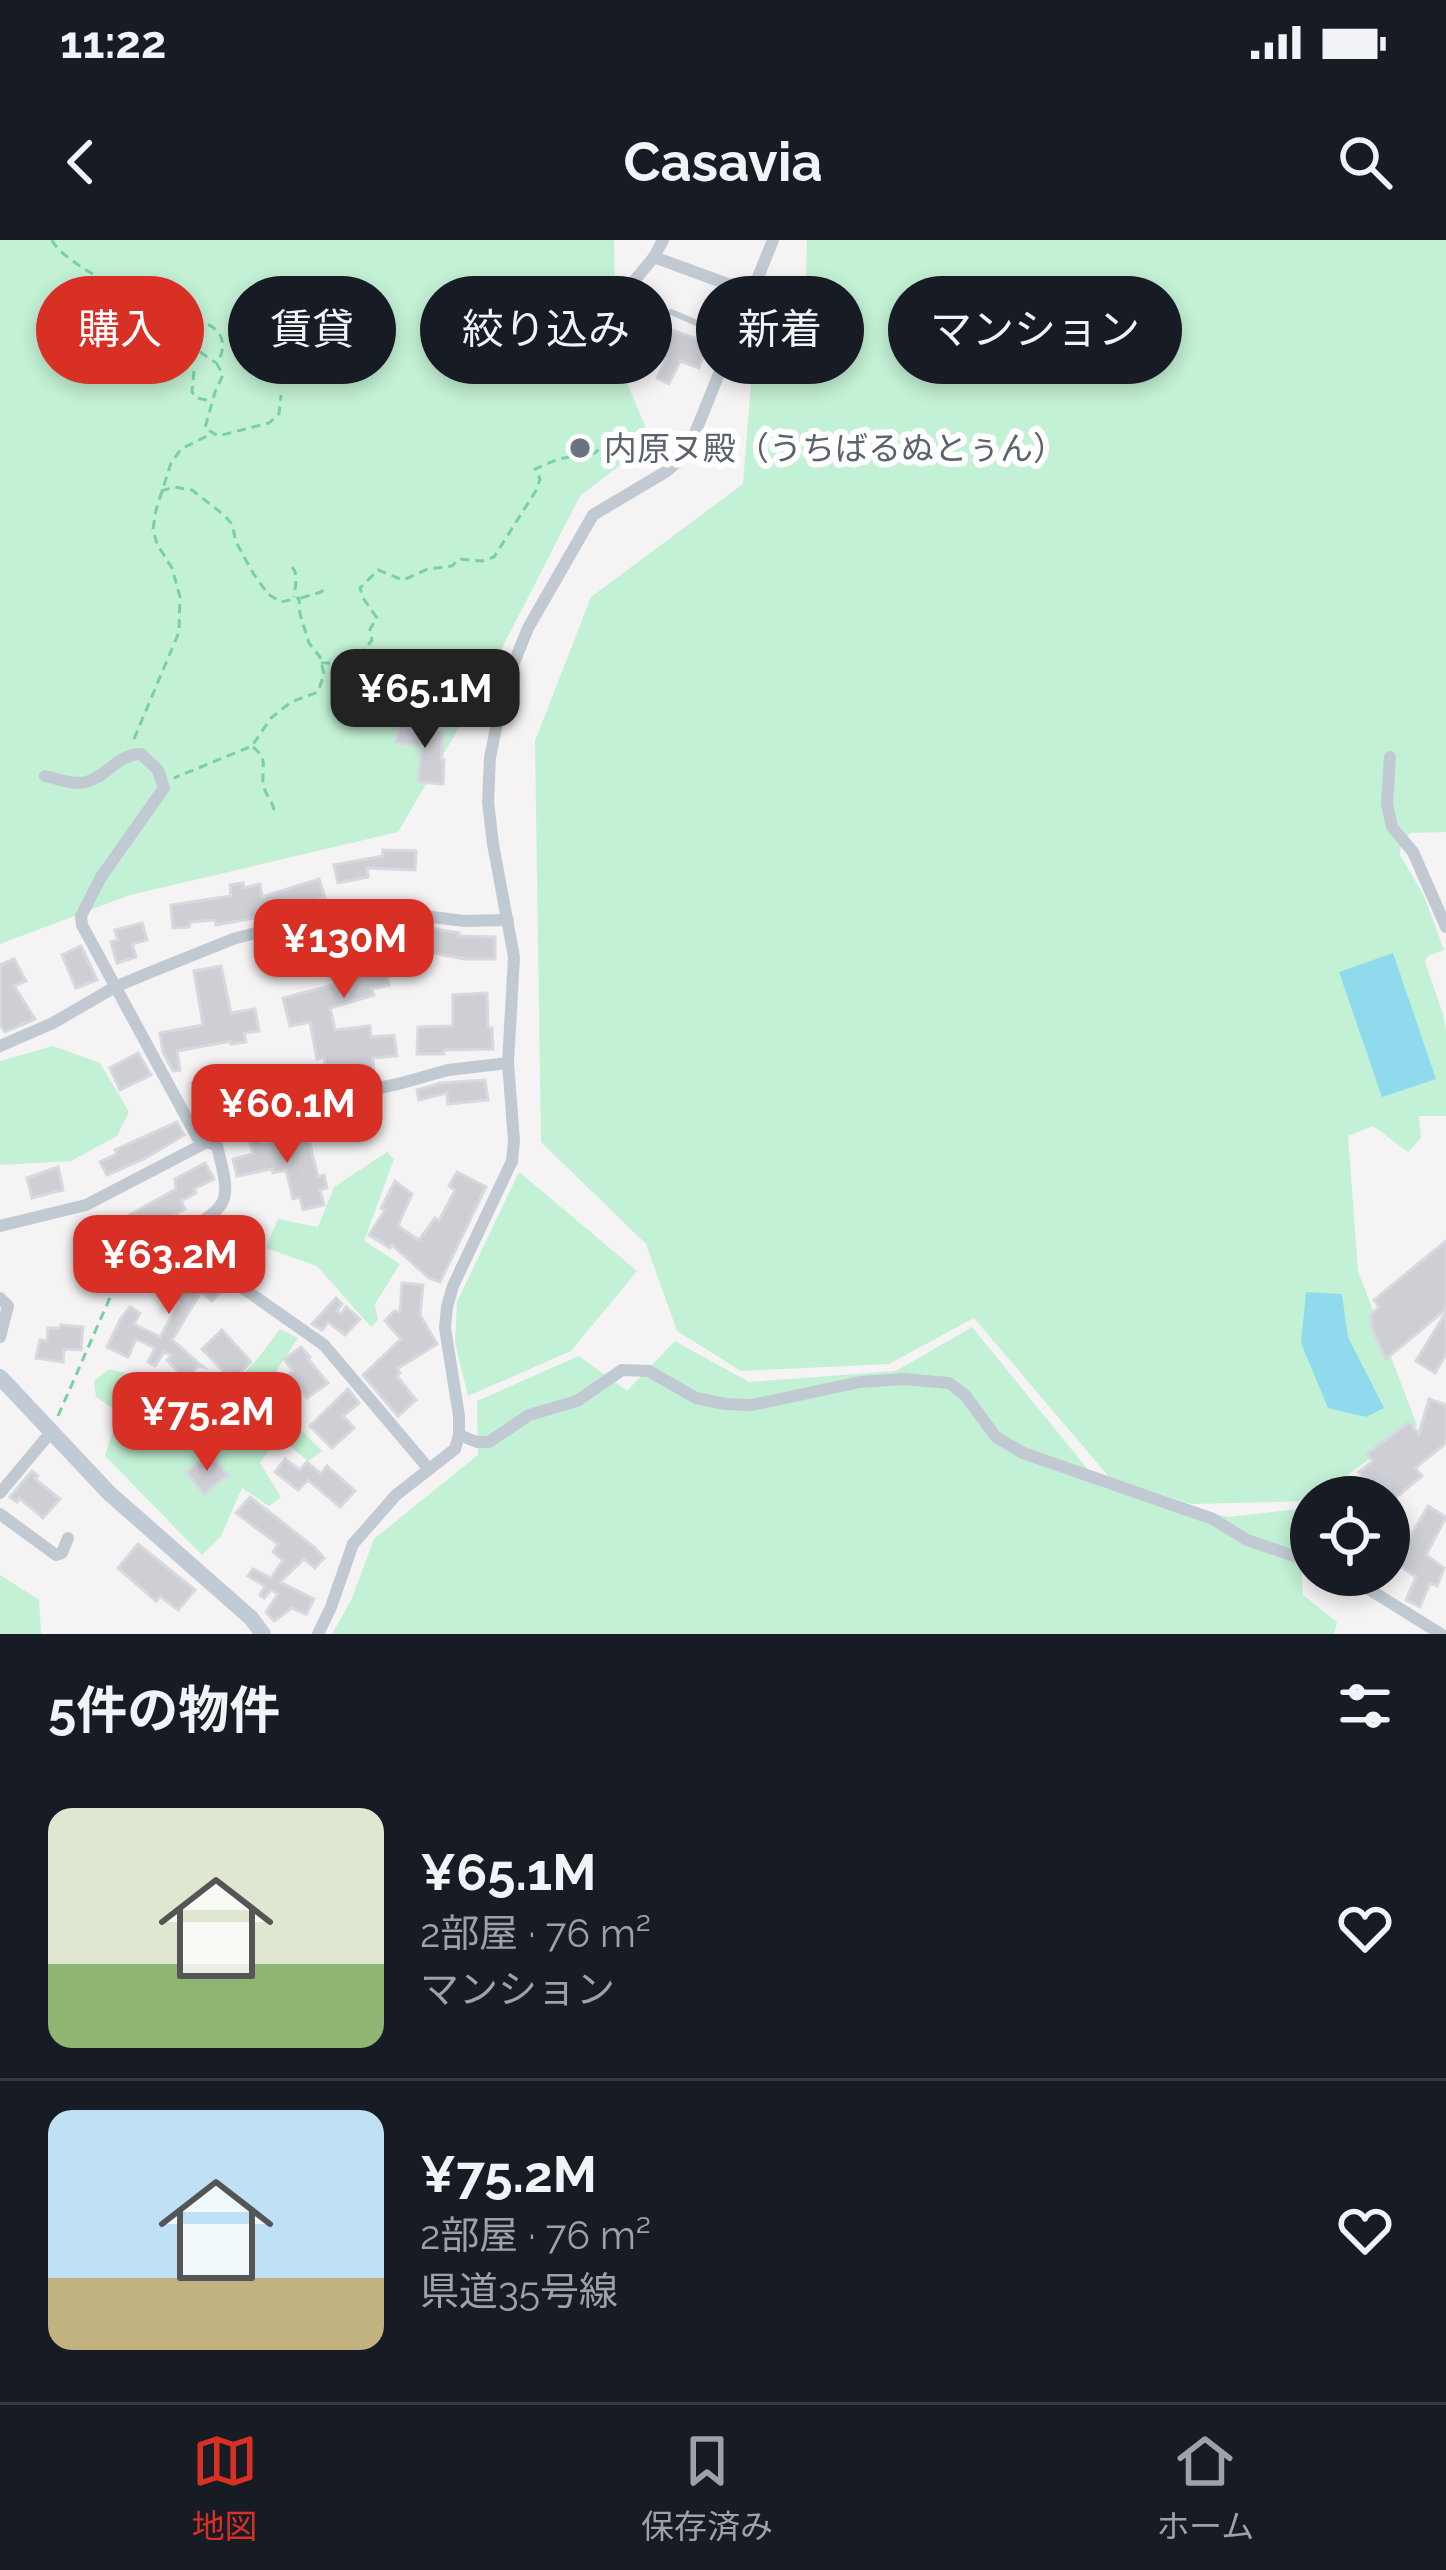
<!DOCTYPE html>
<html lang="ja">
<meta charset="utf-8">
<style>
:root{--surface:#171b24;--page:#20242c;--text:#f1f3f6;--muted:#9ea1a6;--line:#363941;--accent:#d93025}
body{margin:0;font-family:Raleway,"Noto Sans JP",sans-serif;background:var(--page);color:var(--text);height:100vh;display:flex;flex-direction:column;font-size:45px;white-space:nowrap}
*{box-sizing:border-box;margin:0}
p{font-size:39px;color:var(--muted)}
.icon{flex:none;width:66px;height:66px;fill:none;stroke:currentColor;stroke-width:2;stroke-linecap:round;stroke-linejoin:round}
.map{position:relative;height:1394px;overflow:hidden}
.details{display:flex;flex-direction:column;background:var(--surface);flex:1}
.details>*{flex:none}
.guide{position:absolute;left:36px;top:36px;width:1374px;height:108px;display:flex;gap:24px}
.fabs{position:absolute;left:1290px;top:1236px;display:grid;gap:24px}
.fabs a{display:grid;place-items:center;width:120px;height:120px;border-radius:50%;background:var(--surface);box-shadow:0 6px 18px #0003;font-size:60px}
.price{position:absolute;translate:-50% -102px;padding:0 27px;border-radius:24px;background:var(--accent);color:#fff;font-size:39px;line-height:78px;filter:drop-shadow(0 3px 6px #0008)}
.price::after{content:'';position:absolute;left:50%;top:72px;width:36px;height:27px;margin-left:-18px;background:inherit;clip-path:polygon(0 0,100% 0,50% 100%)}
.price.on{background:#222;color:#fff}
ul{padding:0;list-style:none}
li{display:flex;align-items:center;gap:36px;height:300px;padding:0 48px}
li+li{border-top:3px solid var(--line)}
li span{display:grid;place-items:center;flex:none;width:336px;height:240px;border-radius:24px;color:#555}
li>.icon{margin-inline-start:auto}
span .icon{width:144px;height:144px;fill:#fffc;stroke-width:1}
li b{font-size:51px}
h2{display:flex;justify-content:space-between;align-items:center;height:144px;padding:0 48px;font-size:51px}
.tag{padding:0 42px;border-radius:54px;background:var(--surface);box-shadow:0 6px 18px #0003;font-size:42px;line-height:108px}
.tag.on{background:var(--accent);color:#fff}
.status{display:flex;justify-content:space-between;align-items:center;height:84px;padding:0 60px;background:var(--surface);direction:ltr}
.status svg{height:33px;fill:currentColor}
header{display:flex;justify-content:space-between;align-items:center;height:156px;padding:0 48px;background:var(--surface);font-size:54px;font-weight:700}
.tabs{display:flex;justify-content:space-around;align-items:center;height:168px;border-top:3px solid var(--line);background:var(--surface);font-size:33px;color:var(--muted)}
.tabs a{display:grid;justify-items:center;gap:6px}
.tabs .on{color:var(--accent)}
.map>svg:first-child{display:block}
.green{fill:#c3f1d5}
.water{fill:#90daee}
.building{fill:#cdcfd5;stroke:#d7d9de;stroke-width:3}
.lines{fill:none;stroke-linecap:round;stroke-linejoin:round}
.path{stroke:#7ad0a6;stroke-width:3;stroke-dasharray:9 6;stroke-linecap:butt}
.service{stroke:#c1cad2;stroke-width:6}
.minor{stroke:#c1cad2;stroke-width:12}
.secondary{stroke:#c1cbd6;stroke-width:16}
.worship-dot{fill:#6b7280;stroke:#fff;stroke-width:4.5}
.labels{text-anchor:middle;stroke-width:12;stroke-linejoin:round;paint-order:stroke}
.worship-label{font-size:33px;fill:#5b616d;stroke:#fff;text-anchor:start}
</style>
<div class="status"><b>11:22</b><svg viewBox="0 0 49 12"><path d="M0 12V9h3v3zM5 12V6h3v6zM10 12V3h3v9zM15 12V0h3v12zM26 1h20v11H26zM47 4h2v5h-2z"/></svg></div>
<header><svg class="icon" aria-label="back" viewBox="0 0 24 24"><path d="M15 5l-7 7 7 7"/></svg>Casavia<svg class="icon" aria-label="search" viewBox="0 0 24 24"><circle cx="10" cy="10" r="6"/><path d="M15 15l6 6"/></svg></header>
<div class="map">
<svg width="1446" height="1394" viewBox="0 0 1446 1394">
<rect width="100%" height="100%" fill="#f5f3f3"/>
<!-- green -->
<g class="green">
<polygon points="0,0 614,0 616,116 651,201 580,256 478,455 398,592 130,655 0,704"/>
<polygon points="807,0 1446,0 1446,592 1410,593 1401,603 1400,615 1424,656 1444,710 1428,716 1425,722 1443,774 1446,791 1446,876 1419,876 1421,898 1408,912 1373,886 1348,896 1358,1031 1417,1185 1317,1257 1311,1257 1311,1261 1191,1264 1109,1237 974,1078 889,1124 741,1131 677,1091 646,1004 541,902 535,501 591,357 743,244 753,119 805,78"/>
<polygon points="53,806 100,823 129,872 117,896 71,921 0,925 0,821"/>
<polygon points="387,912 394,919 364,1001 400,1024 375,1064 378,1080 371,1087 317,1026 266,1008 278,979 318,987 334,947"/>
<polygon points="519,932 637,1031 571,1111 468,1156 455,1103 457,1062"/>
<polygon points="972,1087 1103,1248 1228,1277 1298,1269 1303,1355 1337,1382 1334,1394 332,1394 352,1358 374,1299 478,1215 477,1161 579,1116 627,1151 675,1101 749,1142 896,1131"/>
<path d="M280,1089L298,1098L263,1151L322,1211L308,1221L278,1197L260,1223L281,1257L269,1266L242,1248L221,1296L202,1315L105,1216L119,1172L96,1157L94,1141L109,1129C136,1135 205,1157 229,1144C250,1133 266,1107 280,1089Z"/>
<polygon points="0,1335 39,1360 41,1394 0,1394"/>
</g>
<!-- water -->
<g class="water">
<polygon points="1393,713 1436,839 1382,857 1339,732"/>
<polygon points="1306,1052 1342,1054 1348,1097 1384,1168 1366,1177 1328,1168 1301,1103"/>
</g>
<!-- building -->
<g class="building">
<polygon points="666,88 708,103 699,128 680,121 669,144 657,138 666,119 659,117"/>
<polygon points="399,484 443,490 441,520 444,520 443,544 418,542 421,506 396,503"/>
<polygon points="383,610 416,611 415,630 367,628 368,637 338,643 334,625 383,616"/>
<polygon points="319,639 325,657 271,675 216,685 215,680 190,682 189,687 173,688 171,665 231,656 230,645 243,643 244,648 260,644 262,657"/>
<polygon points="380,682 381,705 389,745 371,749 374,755 330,768 335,790 370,786 371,797 394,795 397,816 373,818 374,835 354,836 329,842 324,817 317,819 310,782 290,786 283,758 345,742 340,711 307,732 297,714 336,695 335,686"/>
<polygon points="142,683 147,700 132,704 136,717 117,723 111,702 118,700 115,690"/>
<polygon points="424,687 459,693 458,696 495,697 495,719 465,719 422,711"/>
<polygon points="81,706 97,740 76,748 62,715"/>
<polygon points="14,719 26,741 14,746 35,779 5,792 0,785 0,725"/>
<polygon points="221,726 231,773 255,769 259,791 244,793 246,802 231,804 231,801 177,811 180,830 173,831 163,812 160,793 203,785 194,731"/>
<polygon points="487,753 488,788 492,788 493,809 444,810 444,814 417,814 418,787 453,786 453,755"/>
<polygon points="138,813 151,835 120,850 110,828"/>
<polygon points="232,831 241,857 270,844 275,853 281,850 285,860 244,876 218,883 212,862 201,866 192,843"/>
<polygon points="485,840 488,860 448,864 447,853 419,860 417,850 441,843"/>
<polygon points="177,882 184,895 146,918 107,935 100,922 117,914 115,910"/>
<polygon points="307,892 318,937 324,935 327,948 320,950 324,965 303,970 300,957 293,959 286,930 273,933 272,929 237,936 233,919 253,914 249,900 261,896 263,903"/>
<polygon points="205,923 214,939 194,949 196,953 181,961 185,969 139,994 129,975 176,949 175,939"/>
<polygon points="58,927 63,950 32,958 27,938"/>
<polygon points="457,932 486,947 440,1042 429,1038 392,1005 390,1008 369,995 385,970 381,968 395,941 412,954 398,986 419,1000 435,978 439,981 455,950 449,946"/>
<polygon points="100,997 103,1006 108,1006 110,1028 103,1029 104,1034 86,1034 86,1031 75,1031 74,999"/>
<polygon points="1446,1001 1446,1069 1386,1119 1372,1089 1370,1076 1379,1067 1374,1060"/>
<polygon points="181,1015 224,1048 212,1061 201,1052 172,1100 203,1127 198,1126 185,1139 167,1120 172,1115 164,1112 155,1126 148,1122 155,1108 136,1099 128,1117 107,1107 121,1078 130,1067 140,1073 134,1084 160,1097 179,1063 159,1052 173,1030 170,1027"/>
<polygon points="402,1043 423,1045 420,1075 437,1104 397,1129 400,1133 397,1136 416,1160 398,1176 363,1135 401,1099 385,1081 394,1071 400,1072"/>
<polygon points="336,1058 342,1064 337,1071 341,1074 346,1067 360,1079 345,1095 328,1082 322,1090 312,1084"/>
<polygon points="1446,1072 1446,1114 1435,1133 1416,1121"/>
<polygon points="61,1085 83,1087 81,1110 64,1109 63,1122 36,1118 40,1100 47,1101 48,1088 60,1088"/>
<polygon points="222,1090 251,1122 232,1140 202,1109"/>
<polygon points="301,1107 310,1117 308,1119 328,1143 307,1158 288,1135 293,1131 284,1119"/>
<polygon points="348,1149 359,1163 343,1176 354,1188 332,1208 310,1186"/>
<polygon points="1429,1159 1446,1165 1446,1203 1415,1228 1422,1236 1389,1263 1389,1257 1378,1257 1359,1232 1373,1221 1367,1214 1409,1182 1419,1194"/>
<polygon points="210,1214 228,1235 204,1254 186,1232"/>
<polygon points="285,1219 300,1230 307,1222 321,1234 327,1226 355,1251 340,1267 308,1240 298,1250 275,1232"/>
<polygon points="32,1231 38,1236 35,1239 60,1259 43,1278 19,1258 17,1262 10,1257"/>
<polygon points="250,1257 314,1307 324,1318 315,1328 304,1319 280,1342 314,1359 306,1374 292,1368 274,1381 266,1372 278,1354 271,1350 264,1358 260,1355 265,1346 248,1336 253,1329 271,1338 283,1320 273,1312 278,1304 236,1273"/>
<polygon points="1428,1266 1446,1277 1426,1315 1444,1328 1437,1346 1430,1343 1420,1367 1406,1360 1416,1337 1389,1319 1389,1295 1405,1306"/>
<polygon points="138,1304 195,1350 178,1370 160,1356 156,1361 118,1328"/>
</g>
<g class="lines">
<!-- path -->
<g class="path">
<path d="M52,0C61,23 146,63 171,72C187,78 213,80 221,97C225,107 221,116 217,124L223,135L215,152L205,188L218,196L269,183L279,174L281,155"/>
<polyline points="194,131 192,152 197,158 211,161"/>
<polyline points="167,132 183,110 196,109 216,123"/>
<polyline points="161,251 174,247 192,250 224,275 232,284 236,302 253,333 268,354 281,362 299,358 300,374 309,403 320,417 324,434 318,452 291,462 271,478 252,506 174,538"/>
<path d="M292,327C299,334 295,347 294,357"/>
<polyline points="301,358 321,352 328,346"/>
<polyline points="321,423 336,423 347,429 372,400 370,389 377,378 363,358 360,348 378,330 403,340 428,329 452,326 459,319 482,321 494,317 537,249 540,239 535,229 558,219 595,213 603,205 648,206 665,211"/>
<polyline points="134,499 179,392 180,357 172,328 157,304 153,289 156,270 171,223 181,209 211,194"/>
<path d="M253,507C268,519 262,526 263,543C264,554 273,560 274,571"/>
<polyline points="58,1176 112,1053 139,1021 165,1005"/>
</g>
<!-- service -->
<polyline class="service" points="671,72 732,98"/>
<!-- minor -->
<g class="minor">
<polyline points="654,17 663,0"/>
<polyline points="596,43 630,46 654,17 752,53"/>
<polyline points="1390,517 1387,564 1392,587 1413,612 1446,687"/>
<path d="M45,536C59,539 73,545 86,542C107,537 117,514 141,514L158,530L164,548L101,637L81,676L82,685L197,897L217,906C233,968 229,963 177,998L220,1032L324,1105L429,1229"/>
<polyline points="0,806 53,783 115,747 151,732 233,699 312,678 385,671 464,681 508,680"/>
<polyline points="0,986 86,965 209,901 309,862 398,844 448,830 508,823"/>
<polyline points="0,1058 8,1066 0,1097"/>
<polyline points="459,1195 477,1202 489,1202 529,1175 577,1161 622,1130 649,1131 696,1158 725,1164 752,1165 860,1142 903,1139 949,1143 965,1155 996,1197 1023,1213 1213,1279 1247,1300 1311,1322"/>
<polyline points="0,1253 51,1192"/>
<polyline points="0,1274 56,1315 62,1313 68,1298"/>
<polyline points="1346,1335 1441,1394"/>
<polyline points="318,1394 331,1367 353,1304 396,1255 455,1209 459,1195 459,1176 445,1088 447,1067 453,1046 512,921 514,901 508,823 514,717 493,604 488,562 490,518 498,478 511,430 528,388 593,275 667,231 687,213 773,0"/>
</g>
<!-- secondary -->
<polyline class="secondary" points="0,1137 109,1253 251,1378 263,1394"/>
</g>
<!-- markers -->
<circle class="worship-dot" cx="580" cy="208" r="12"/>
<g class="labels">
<!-- worship labels -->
<g class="worship-label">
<text x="604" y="220">内原ヌ殿（うちばるぬとぅん）</text>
</g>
</g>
</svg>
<div class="fabs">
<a><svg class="icon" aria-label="locate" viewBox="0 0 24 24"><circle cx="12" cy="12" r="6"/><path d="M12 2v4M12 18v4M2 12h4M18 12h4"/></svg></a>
</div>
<b class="price on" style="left:425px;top:511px">¥65.1M</b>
<b class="price" style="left:344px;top:761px">¥130M</b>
<b class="price" style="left:287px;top:926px">¥60.1M</b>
<b class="price" style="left:169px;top:1077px">¥63.2M</b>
<b class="price" style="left:207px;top:1234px">¥75.2M</b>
<div class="guide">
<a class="tag on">購入</a>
<a class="tag">賃貸</a>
<a class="tag">絞り込み</a>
<a class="tag">新着</a>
<a class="tag">マンション</a>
</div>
</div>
<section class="details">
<h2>5件の物件<svg class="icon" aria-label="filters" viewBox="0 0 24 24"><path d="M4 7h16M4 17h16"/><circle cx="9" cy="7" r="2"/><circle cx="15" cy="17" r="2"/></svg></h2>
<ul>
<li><span style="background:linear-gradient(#dfe7d0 65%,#8fb573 0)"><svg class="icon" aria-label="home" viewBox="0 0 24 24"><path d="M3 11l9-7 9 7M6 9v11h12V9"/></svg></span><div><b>¥65.1M</b><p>2部屋 · 76 m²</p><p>マンション</p></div><svg class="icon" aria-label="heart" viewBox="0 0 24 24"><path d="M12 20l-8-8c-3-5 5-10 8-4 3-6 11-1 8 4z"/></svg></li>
<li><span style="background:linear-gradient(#bfe0f5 70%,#c2b280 0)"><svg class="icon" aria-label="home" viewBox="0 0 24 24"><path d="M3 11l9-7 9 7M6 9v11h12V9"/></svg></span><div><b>¥75.2M</b><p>2部屋 · 76 m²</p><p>県道35号線</p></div><svg class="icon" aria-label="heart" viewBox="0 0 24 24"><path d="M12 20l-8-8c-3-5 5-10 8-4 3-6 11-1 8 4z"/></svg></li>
</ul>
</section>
<nav class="tabs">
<a class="on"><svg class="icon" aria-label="map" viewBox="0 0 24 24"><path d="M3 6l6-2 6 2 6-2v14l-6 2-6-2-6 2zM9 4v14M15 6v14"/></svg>地図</a>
<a><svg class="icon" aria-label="saved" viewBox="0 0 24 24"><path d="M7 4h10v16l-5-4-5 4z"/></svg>保存済み</a>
<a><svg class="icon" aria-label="home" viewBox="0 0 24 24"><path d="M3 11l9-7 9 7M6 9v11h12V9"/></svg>ホーム</a>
</nav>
